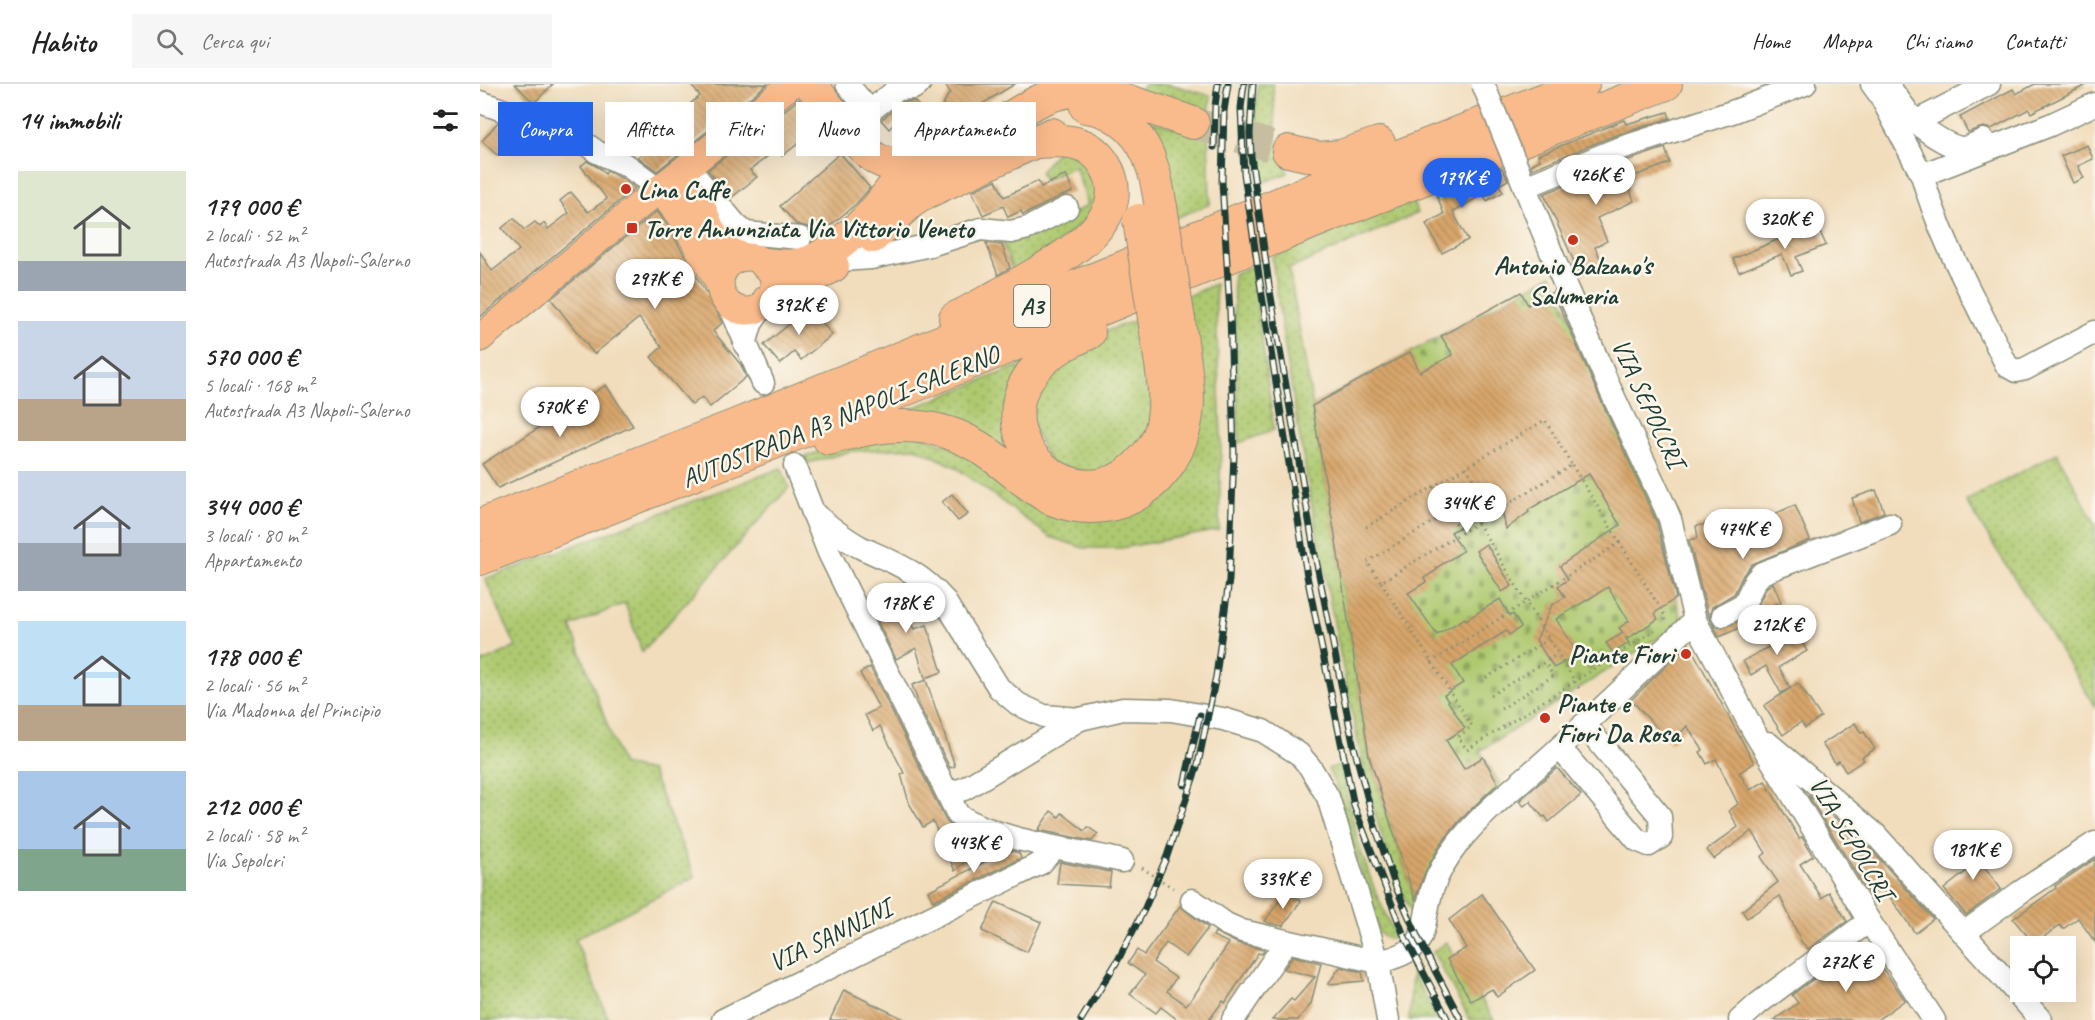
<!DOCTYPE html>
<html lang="it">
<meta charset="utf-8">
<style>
:root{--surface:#fff;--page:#f6f6f6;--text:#222;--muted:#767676;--line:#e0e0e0;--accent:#2563eb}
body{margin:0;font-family:Caveat,sans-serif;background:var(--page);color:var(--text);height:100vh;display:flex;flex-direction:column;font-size:22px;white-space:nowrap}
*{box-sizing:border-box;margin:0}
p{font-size:20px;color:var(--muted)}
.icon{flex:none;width:33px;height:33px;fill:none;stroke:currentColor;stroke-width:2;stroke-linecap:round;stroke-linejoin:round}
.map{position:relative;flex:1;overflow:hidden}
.side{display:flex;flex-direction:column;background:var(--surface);width:480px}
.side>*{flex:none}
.top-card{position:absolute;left:18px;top:18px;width:570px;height:54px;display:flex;gap:12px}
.controls{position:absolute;left:1530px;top:852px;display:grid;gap:12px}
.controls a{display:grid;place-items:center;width:66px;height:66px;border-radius:0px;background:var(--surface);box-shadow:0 6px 24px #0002;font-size:30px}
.price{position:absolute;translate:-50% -51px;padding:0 14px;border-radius:21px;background:#fff;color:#222;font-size:20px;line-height:39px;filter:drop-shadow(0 2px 3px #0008)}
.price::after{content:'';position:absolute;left:50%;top:36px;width:18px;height:14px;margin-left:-9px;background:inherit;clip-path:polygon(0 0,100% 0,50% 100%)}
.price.selected{background:var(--accent);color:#fff}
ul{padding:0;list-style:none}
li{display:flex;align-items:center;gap:18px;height:150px;padding:0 18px}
li span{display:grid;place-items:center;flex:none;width:168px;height:120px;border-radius:0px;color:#555}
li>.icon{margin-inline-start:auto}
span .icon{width:72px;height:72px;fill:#fffc;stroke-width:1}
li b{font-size:26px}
h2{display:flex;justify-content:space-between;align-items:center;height:72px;padding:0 18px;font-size:26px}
.pill{padding:0 21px;border-radius:0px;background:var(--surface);box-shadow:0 6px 24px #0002;font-size:21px;line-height:54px}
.pill.selected{background:var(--accent);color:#fff}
header{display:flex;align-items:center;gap:36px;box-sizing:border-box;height:84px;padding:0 30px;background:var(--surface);border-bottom:2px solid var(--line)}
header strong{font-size:28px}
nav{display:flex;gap:33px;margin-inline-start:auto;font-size:21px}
.search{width:420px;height:54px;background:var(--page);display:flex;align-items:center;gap:15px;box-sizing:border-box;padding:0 21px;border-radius:0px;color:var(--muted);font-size:22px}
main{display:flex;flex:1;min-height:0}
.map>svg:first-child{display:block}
.grass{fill:url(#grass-dots);stroke:#668352;stroke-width:1.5}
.cemetery{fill:url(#cemetery-stones);stroke:#668352;stroke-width:1.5}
.building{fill:url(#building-back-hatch)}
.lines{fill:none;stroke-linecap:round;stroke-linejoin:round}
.highway-tunnel{stroke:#c7bda1;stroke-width:32;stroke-dasharray:32 16;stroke-linecap:butt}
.minor-casing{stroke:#888d78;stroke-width:25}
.major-casing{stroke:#888d78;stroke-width:29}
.highway-casing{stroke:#888d78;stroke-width:34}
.path{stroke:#888d78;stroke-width:3;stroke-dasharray:1.5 4.5;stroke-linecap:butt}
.minor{stroke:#fff;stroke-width:22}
.major{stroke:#fabb8c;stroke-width:27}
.highway{stroke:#fabb8c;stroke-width:32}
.rail-casing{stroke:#1f3d34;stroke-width:7}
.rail{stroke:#fbf7ec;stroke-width:4.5;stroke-dasharray:14;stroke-linecap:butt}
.minor-bridge-casing{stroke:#888d78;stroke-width:25;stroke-linecap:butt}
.highway-bridge-casing{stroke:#888d78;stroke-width:34;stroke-linecap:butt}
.path-bridge{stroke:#888d78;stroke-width:3;stroke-dasharray:1.5 4.5;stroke-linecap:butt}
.minor-bridge{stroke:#fff;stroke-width:22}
.highway-bridge{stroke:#fabb8c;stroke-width:32}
.poi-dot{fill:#c8321e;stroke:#fbf7ec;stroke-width:2}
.labels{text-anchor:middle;stroke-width:5;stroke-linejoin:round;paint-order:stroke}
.shield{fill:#fbf7ec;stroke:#61756b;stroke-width:1.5}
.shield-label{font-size:24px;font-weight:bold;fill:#1f3d34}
.poi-label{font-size:26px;font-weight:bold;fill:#1f3d34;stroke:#fbf7ec;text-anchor:start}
.street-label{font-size:26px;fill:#1f3d34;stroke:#fbf7ec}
</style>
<header>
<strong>Habito</strong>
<div class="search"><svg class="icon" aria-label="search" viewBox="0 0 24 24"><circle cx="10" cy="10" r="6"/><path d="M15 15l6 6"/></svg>Cerca qui</div>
<nav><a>Home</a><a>Mappa</a><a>Chi siamo</a><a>Contatti</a></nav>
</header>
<main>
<section class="side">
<h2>14 immobili<svg class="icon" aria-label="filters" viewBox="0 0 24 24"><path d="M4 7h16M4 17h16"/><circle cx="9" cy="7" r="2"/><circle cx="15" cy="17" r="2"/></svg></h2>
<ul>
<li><span style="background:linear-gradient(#dfe7d0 75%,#9aa5b1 0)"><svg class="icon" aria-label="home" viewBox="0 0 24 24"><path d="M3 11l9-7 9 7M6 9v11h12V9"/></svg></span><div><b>179 000 €</b><p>2 locali · 52 m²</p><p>Autostrada A3 Napoli-Salerno</p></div></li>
<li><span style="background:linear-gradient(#c9d6e8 65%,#b9a48a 0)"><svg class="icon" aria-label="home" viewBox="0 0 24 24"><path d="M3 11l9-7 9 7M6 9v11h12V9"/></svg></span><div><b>570 000 €</b><p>5 locali · 168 m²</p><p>Autostrada A3 Napoli-Salerno</p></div></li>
<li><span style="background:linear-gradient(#c9d6e8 60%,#9aa5b1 0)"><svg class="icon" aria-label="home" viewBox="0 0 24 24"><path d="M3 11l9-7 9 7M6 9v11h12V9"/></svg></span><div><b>344 000 €</b><p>3 locali · 80 m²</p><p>Appartamento</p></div></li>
<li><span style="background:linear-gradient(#bfe0f5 70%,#b9a48a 0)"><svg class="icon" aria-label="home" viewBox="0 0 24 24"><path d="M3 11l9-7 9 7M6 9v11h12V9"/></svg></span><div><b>178 000 €</b><p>2 locali · 56 m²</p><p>Via Madonna del Principio</p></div></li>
<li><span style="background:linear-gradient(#a9c7e8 65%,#7fa58c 0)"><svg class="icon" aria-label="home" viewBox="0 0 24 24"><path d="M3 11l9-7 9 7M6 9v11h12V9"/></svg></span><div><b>212 000 €</b><p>2 locali · 58 m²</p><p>Via Sepolcri</p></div></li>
</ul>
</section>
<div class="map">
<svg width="1615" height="936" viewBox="0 0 1615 936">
<defs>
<pattern id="grass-dots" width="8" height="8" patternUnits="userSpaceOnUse" patternTransform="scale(1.5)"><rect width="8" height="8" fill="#aec96f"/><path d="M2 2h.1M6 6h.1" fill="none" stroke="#8da45c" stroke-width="1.8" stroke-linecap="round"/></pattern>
<pattern id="cemetery-stones" width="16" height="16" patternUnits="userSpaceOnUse" patternTransform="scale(1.5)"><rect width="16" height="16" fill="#aec96f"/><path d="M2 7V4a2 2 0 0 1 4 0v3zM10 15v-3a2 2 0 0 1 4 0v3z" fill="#8da45c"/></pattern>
<pattern id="building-back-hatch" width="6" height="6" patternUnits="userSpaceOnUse" patternTransform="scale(1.5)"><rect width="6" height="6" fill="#d8a66b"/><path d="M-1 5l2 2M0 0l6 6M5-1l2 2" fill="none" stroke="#af8859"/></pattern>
</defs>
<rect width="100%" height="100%" fill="#fbf7ec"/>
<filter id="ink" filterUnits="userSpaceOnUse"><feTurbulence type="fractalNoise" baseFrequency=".0167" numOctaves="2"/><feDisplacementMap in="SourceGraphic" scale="12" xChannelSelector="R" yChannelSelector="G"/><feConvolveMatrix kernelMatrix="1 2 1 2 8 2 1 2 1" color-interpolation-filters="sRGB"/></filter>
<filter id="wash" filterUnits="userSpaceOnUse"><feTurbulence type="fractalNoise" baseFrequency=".008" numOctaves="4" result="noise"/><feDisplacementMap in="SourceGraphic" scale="24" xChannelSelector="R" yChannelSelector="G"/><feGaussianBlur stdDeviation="1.35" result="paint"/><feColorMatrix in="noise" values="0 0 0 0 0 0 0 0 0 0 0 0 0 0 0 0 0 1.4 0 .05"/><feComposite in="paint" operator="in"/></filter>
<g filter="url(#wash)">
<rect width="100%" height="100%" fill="#f1ddbc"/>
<!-- grass -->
<g class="grass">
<polygon points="666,0 689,0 731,12 729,30 658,8"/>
<polygon points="778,0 793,0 796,56 808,89 782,99 775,40"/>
<polygon points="652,33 711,47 728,48 730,120 693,135"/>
<polygon points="579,65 620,82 620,125 535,193 521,154 576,138 608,121 595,82 564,97 560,88"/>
<path d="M931,114L938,129L809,185L855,449L889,672L937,822L936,838C893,755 877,651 858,559C833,430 809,302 792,173Z"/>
<polygon points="772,182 794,346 759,359 753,190"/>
<polygon points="735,200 741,355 739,446 641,464 604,464 570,453 474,382 436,364 371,367 328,379 325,373 350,364 432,349 650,424 703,214"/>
<path d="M687,221C697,286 719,362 653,404C633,417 604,419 582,411C564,405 549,390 534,378C492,345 462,334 408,334L548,278C544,284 538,291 536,298C503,381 608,447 669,382C677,373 685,362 688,351C698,307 683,266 680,223Z"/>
<polygon points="665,233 674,342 628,392 571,381 547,331 551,311 594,265 629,246"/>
<polygon points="1577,369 1615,439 1615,622 1486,417"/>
<polygon points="301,384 309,403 162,568 145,519 91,542 142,681 171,687 215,793 95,855 129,936 0,936 0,579 36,563 5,495"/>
<polygon points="860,681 879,762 895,807 916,854 908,855 899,849 856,702 848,685"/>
<polygon points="966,858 1014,936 990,936 953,868"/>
<polygon points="932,888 958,936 929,936"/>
</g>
<!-- cemetery -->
<polygon class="cemetery" points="1072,191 1115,290 1111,294 1143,353 1175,429 1202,539 1000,667 1023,706 937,822 889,672 855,449 832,322"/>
<g id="blocks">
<!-- building -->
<g class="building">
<polygon points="35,0 73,0 54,19"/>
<polygon points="210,0 287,0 177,87 158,73 190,45 186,39 220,12"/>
<polygon points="465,0 535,0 484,31 478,22 471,34 459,27 470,8"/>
<polygon points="1555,0 1608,0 1551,29 1549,25 1511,45 1503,43 1488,48 1480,33 1533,5 1536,10"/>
<polygon points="319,15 338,39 320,53 323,56 302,72 296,66 270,86 277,93 251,114 228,86"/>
<polygon points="434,17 444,27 427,44 418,36 409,45 401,36 423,18"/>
<polygon points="1188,28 1190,34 1131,53 1052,85 1051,81 1060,76 1058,71 1144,36 1146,40"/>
<polygon points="17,39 32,44 20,57 25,62 17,71 2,57"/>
<polygon points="1607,61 1613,75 1598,82 1604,94 1593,99 1581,72"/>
<polygon points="1185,64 1190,79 1146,95 1154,117 1117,134 1127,157 1115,163 1123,180 1100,191 1064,110 1140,79"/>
<polygon points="360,69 390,104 376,120 333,156 332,149 328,143 316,140 300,122"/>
<polygon points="107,77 121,85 125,90 127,87 141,94 155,104 0,233 0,168 12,187 39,166 22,144 34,134 44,146 55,138 60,143 64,139 68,145 89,129 80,117 91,108 108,128 127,115 101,82"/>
<polygon points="1022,84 1028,96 1019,101 1023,108 1007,117 1003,110 973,128 988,156 962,169 946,140 964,130 956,109 968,105 971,113 1012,88"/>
<polygon points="586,91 593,108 581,112 543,131 541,127 528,133 523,122 503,131 492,107 516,96 524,113 558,97 561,103"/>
<polygon points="177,127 186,139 226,209 237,216 236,225 242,239 233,247 261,281 266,293 230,323 222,313 212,321 171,273 182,263 159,234 114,270 71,215"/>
<polygon points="1336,139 1346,161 1316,173 1322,187 1311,191 1302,170 1259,188 1253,175"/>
<polygon points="506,159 522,161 530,184 518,191"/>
<polygon points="1041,208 1048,221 1073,208 1119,312 1177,439 1196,514 1175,529 1178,535 1147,555 1145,553 1149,559 1133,569 1126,559 1143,549 1139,544 1149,537 1128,503 1076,535 1098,570 1074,584 1056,556 1072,521 1085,513 1078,502 1088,496 1080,482 1140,441 1109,390 1048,426 1049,428 1026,445 1020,417 971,448 983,467 956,484 957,486 944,494 946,498 928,509 957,551 985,534 986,536 1020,515 1030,532 1033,530 1041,543 1029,551 1026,547 972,581 983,599 964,611 985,644 966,656 984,685 1003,673 1018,699 980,736 960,761 945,788 935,816 889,672 855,451 832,322 930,268 940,288 973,271 961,252"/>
<polygon points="325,218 352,251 321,276 314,268 300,280 284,261 318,233 313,227"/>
<polygon points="126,301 153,342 18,404 2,380"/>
<polygon points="1396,406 1404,428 1379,438 1372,414"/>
<polygon points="472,410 488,430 478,437 462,418"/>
<polygon points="1315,421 1330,456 1272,480 1263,491 1254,510 1232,523 1230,530 1231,537 1236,543 1243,544 1270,532 1276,526 1286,504 1293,499 1301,518 1293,521 1294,524 1273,538 1239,553 1228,531 1209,456 1218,454 1216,442 1237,438 1242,464 1274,450 1270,441"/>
<polygon points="1006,460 1032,502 1022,508 996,467"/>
<polygon points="415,509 434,545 447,541 462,588 445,594 436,564 416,575 390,522"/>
<polygon points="1311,541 1327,567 1299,583 1310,604 1301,609 1286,582 1271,591 1263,577 1292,561 1288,555"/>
<polygon points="1209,560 1274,679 1259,689 1270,706 1285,697 1319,754 1322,753 1333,772 1320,780 1342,814 1349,808 1367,837 1328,865 1321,857 1300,812 1267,834 1262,827 1298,798 1281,773 1286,769 1272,747 1234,775 1227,766 1258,743 1249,727 1258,720 1236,675 1227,680 1220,668 1223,666 1207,642 1191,659 1151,616"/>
<polygon points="390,583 466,737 472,743 505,758 475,787 453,737 443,743 429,719 421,690 424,689 400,642 393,647 385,631 399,624 380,589"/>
<polygon points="446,596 475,682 470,684 440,623 432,601"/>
<polygon points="1318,599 1341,633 1325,644 1321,638 1303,651 1284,622"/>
<polygon points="1375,639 1381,649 1384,648 1395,665 1382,673 1384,676 1366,688 1359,677 1355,679 1342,660"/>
<polygon points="1077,684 1101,711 1069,738 1065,732 1063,733 1050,717 1044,722 1039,717"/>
<polygon points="1328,711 1387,761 1453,835 1435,849 1403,803 1390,812"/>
<polygon points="571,727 579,733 582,729 605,747 608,743 618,750 612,757 558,746"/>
<polygon points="1496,756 1507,773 1501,778 1521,805 1486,831 1464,805 1489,785 1478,769"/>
<polygon points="528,766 539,769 541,774 453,817 448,807"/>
<polygon points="1615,775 1615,858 1598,834 1583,845 1580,841 1554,860 1533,835 1576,804 1575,802"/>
<polygon points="580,778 631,788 629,803 577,800"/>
<polygon points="806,807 821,817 803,842 789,839 785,837"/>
<polygon points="1002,810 1055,886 1017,913 1012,905 991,917 967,875 986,864 969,836"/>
<polygon points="516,818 561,838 547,868 502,847"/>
<polygon points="700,822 728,844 706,873 686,859 673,878 696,894 687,907 706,921 713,913 749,859 733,852 735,848 757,859 784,866 782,870 778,869 745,919 743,917 729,936 698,936 681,923 676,929 650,910 665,891 648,879 657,866 664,871"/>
<polygon points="1375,864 1386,880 1395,874 1425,916 1397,936 1294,936 1318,919 1312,911"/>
<polygon points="813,872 841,879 831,920 818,936 792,936 811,915 814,917 835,893 804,885"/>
<polygon points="860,883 882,888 884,897 848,900"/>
<polygon points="364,906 426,936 350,936"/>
</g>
</g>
</g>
<g filter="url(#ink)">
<use href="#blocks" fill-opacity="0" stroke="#888d78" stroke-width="1.5"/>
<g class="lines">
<!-- highway-tunnel -->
<polyline class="highway-tunnel" points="713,39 808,67"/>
<!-- minor casing -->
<g class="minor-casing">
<g id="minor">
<polyline points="367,0 390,27 418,5 433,4 439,0"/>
<polyline points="1392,0 1400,11 1442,91 1570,41 1615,20"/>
<polyline points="1407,0 1435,38 1509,0"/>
<polyline points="0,18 95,52 117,68 148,82 179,105"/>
<path d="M1435,38C1447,47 1466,62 1481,64C1488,64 1497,59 1503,56"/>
<polyline points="1034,76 1076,180 1131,307 1184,421 1190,435 1215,536 1273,646 1389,837 1454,936"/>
<polyline points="212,88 256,141 266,149 320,154"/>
<path d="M1442,91C1461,158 1497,219 1527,282L1536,287L1545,285L1615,248"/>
<polyline points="1045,103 1135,66 1255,27 1325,0"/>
<polyline points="362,176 391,174 450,161 501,145 531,148 548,144 587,124"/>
<polyline points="249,220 283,299"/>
<polyline points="265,261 271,240 283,222"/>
<path d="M315,382L349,469L478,731C524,759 590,764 642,777"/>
<path d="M333,429C349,442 364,455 382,464C415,479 440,488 464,516L519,604L538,620L564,632L600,635L643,625L691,626L743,635L783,647L819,670L830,683L848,713L898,878L908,936"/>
<polyline points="1243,531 1264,520 1275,497 1282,489 1410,440"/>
<polyline points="1288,659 1396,751 1561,936"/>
<polyline points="1080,664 1157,756 1169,761 1181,753 1180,732 1104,640"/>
<polyline points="468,709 484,705 600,635"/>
<path d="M712,816L746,840L762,847L898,878C953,866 939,847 952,806C958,788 968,772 979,758C1007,723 1046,695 1079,664C1125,622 1170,579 1215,536"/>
<polyline points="1484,849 1539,809 1615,759"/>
<polyline points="243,936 561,779 574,764"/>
<polyline points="753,936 806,858"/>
<polyline points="1260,936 1279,919 1389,837"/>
</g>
</g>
<!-- major casing -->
<g class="major-casing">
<g id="major">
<path d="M198,91C206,100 216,110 221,121C233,148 234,164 265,173"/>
<polyline points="179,105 199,130 240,201"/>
<circle cx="267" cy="200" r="27"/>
<polyline points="0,254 179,105 312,0"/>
</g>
</g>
<!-- highway casing -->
<g class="highway-casing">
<g id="highway">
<path d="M330,0C348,19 383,76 407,79C421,81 435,76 448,72"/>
<path d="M606,23C638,26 663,52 672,82C677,95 678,109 681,123"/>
<polyline points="808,67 839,74 861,72 899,59"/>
<polyline points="393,153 431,118 445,109 572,50"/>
<path d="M286,180C297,181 311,183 322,180C345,175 380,144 395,126C404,116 411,104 421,95C449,71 485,60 516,42C541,28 565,8 595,7C625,5 682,29 713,39"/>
<polyline points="288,217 353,182"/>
<path d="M475,234C491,227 505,218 520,210C549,194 580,177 605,156C615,147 625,135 630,123C635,110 633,94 626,83C610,54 583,56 554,58"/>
<path d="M609,249C592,257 575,265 562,278C491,345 590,442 654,384C665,374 676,362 680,348C690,316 680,279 676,247"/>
<path d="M349,355C388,343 429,336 469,349C496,358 517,375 538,392C549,400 560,410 572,415C637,442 698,398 707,331C711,305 702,264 699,236"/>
<polyline points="0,441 256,341 847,100 1103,0"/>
<polyline points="0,475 329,345 844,134 1186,0"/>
</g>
</g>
<!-- path -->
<g class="path">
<polyline points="1092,381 1185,532 1185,539"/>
<polyline points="986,383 1014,429"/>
<polyline points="953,403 982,449"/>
<polyline points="998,439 1100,606"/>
<polyline points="886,443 1065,336 1092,381 901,498 887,478 969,428"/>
<polyline points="901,498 992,642 978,653 987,666 1175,546"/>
<polyline points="951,578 1141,458"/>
<polyline points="1001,597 1069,555"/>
<polyline points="1011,611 1078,570"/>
<polyline points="1021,625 1073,592 1065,578"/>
</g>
<!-- minor -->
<use href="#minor" class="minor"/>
<!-- major -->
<use href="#major" class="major"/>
<!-- highway -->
<use href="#highway" class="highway"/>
<!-- rail casing -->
<g class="rail-casing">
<g id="rail">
<polyline points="764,0 761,24 764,90 781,205 827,492 874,722 923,849 968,936"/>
<polyline points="773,0 770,49 771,72 789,201 834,466 873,659 894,739 915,801 939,856 981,936"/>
<polyline points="734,63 735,22 738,0"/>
<polyline points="704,701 720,631"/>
<polyline points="601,936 638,876 664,826 687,772 718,680 736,592 749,496 754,369 750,229 742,98 744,27 748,0"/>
</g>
</g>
<!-- rail -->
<use href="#rail" class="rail"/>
<!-- minor-bridge casing -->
<g class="minor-bridge-casing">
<polyline id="minor-bridge" points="1003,0 1034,76"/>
</g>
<!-- highway-bridge casing -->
<g class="highway-bridge-casing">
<g id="highway-bridge">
<polyline points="681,123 699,236"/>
<polyline points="659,136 676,247"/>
</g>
</g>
<!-- path-bridge -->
<polyline class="path-bridge" points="662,784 693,804"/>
<!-- minor-bridge -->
<use href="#minor-bridge" class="minor-bridge"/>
<!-- highway-bridge -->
<use href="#highway-bridge" class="highway-bridge"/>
</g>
</g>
<!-- markers -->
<g class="poi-dot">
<circle cx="146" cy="105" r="6"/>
<rect x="146" y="138" width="12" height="12" rx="3"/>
<circle cx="1093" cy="156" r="6"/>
<circle cx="1206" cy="570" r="6"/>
<circle cx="1065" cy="634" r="6"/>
</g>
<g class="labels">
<!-- shield labels -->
<rect class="shield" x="534" y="201" width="36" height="42" rx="4.5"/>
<g class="shield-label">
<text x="552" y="230">A3</text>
</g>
<!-- poi labels -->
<g class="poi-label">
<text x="158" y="114">Lina Caffe</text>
<text x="164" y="153">Torre Annunziata Via Vittorio Veneto</text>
<text x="1093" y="190" text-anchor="middle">Antonio Balzano's<tspan x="1093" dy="30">Salumeria</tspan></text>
<text x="1194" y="579" text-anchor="end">Piante Fiori</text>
<text x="1077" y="628">Piante e<tspan x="1077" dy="30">Fiori Da Rosa</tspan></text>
</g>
<!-- street labels -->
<g class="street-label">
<text transform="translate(1169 319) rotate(65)" y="9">VIA SEPOLCRI</text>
<text transform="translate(360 332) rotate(-22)" y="9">AUTOSTRADA A3 NAPOLI-SALERNO</text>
<text transform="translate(1372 754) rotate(59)" y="9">VIA SEPOLCRI</text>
<text transform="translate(350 851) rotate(-26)" y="9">VIA SANNINI</text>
</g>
</g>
</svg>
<div class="controls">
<a><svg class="icon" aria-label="locate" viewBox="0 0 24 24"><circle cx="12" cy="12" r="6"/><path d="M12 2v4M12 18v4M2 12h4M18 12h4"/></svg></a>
</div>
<b class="price" style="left:1116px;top:122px">426K €</b>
<b class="price selected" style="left:982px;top:125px">179K €</b>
<b class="price" style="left:1305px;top:166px">320K €</b>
<b class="price" style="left:175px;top:226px">297K €</b>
<b class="price" style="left:319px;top:252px">392K €</b>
<b class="price" style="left:80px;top:354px">570K €</b>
<b class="price" style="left:987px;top:450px">344K €</b>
<b class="price" style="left:1263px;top:476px">474K €</b>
<b class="price" style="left:426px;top:550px">178K €</b>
<b class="price" style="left:1297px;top:572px">212K €</b>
<b class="price" style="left:494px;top:790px">443K €</b>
<b class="price" style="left:1493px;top:797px">181K €</b>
<b class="price" style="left:803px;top:826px">339K €</b>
<b class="price" style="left:1366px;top:909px">272K €</b>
<div class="top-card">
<a class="pill selected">Compra</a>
<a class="pill">Affitta</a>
<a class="pill">Filtri</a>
<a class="pill">Nuovo</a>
<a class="pill">Appartamento</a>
</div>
</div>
</main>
